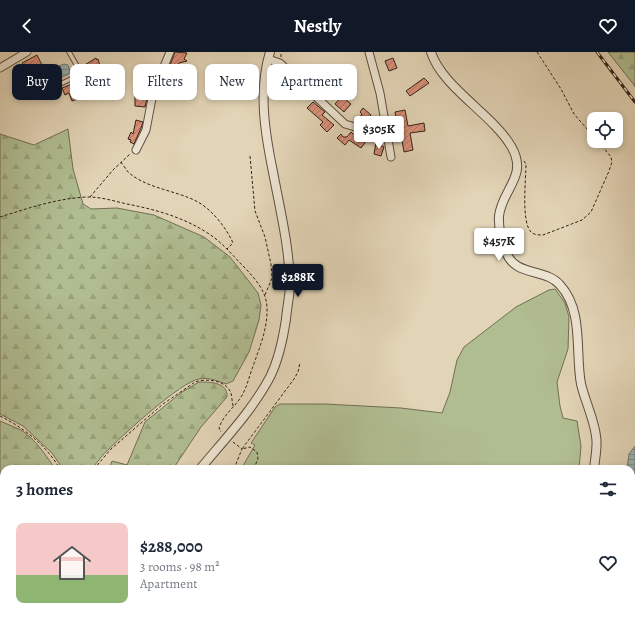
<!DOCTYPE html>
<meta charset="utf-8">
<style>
:root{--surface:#fff;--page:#f2f2f3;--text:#1f2937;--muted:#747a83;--accent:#111827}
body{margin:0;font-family:Alegreya,serif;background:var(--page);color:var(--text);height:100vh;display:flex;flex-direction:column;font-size:15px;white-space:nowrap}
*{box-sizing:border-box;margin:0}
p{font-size:13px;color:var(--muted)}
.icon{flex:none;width:22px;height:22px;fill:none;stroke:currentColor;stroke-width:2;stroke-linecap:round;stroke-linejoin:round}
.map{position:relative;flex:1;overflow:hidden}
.details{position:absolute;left:0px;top:413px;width:635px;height:156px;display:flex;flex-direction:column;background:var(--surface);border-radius:12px 12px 0 0;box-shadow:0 2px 6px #0003}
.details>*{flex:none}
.hud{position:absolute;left:12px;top:12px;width:400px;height:36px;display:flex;gap:8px}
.tools{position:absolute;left:587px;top:60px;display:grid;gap:8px}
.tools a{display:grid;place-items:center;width:36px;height:36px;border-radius:8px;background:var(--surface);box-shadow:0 2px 6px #0003;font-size:20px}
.price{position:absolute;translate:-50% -34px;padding:0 9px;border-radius:4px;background:#fff;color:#222;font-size:13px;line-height:26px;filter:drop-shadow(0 1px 2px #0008)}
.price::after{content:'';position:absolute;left:50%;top:24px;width:12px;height:9px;margin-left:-6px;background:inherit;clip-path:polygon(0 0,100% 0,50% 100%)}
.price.selected{background:var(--accent);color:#fff}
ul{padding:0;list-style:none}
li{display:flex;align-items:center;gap:12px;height:100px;padding:0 16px}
li span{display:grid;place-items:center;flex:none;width:112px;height:80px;border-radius:8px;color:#555}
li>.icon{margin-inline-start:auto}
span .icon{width:48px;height:48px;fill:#fffc;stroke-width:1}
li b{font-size:17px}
h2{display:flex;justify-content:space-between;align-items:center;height:48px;padding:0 16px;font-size:17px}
.tag{padding:0 14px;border-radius:8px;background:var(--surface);box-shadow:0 2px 6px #0003;font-size:14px;line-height:36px}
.tag.selected{background:var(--accent);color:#fff}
header{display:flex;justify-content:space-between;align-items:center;height:52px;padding:0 16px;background:var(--accent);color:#fff;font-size:18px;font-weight:600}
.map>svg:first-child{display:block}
.grass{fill:#b0bd91;stroke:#726f54}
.forest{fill:url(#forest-firs);stroke:#726f54}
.water{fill:url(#water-rules);stroke:#707a77}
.building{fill:url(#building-hatch);stroke:#332117}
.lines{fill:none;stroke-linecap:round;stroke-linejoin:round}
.service-casing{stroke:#5f4e3f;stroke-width:5.5}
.minor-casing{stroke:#5f4e3f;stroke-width:9}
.tertiary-casing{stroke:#5f4e3f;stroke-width:10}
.path{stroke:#332117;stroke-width:1;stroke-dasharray:3 2;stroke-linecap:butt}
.service{stroke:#ece3d0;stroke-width:3.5}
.minor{stroke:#ece3d0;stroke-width:7}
.tertiary{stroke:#ece3d0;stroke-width:8}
.rail-casing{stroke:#332117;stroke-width:3}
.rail{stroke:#ece3d0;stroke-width:1.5;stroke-dasharray:4.5;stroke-linecap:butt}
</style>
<header><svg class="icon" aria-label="back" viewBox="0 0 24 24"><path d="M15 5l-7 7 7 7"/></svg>Nestly<svg class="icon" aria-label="heart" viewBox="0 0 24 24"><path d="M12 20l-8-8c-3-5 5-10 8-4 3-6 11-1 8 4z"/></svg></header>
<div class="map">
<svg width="635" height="569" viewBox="0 0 635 569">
<defs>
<pattern id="forest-firs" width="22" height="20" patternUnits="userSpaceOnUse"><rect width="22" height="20" fill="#b0bd91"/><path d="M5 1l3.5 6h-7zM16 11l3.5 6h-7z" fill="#98a27c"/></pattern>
<pattern id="water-rules" width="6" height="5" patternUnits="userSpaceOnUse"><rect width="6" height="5" fill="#98b6b7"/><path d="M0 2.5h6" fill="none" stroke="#7d9494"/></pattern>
<pattern id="building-hatch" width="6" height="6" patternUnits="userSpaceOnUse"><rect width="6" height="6" fill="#dc917a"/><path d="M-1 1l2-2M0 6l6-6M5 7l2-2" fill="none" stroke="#b37663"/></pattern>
</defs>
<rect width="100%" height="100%" fill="#e2d4b6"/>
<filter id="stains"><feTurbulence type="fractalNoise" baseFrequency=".005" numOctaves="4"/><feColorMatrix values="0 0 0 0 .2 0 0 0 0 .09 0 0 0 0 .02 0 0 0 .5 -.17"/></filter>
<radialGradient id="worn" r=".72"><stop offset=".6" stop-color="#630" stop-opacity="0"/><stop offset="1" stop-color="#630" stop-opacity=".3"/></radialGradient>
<!-- grass -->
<g class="grass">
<polygon points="555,237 565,251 569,265 568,297 557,330 560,354 563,366 577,369 581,394 579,417 241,417 255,393 251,391 275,355 280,352 325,352 401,356 442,361 450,340 457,308 464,295 516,255 549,238"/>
<polygon points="206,565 352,565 352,569 203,569"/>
<rect x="485" y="565" width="81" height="4"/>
</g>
<!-- forest -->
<g class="forest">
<polygon points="608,0 635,0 635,35 634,33"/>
<path d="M68,77L73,117L83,152L91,157L117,156L154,163L204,185L230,205L258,241L261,253L259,268L249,300L233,329L226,332C218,329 209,325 199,327C181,330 125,381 110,396C103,402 97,410 92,417H63L52,401L23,374L0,362V82L34,93Z"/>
<path d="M199,330C210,330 228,330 227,345L201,375L173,417H109L112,409L127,413L145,370L182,340Z"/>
<path d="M0,369C7,372 14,375 21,378C35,387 46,403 55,417H4V551L0,549Z"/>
<polygon points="4,559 4,565 68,565 65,569 0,569 0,562"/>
<rect x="352" y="565" width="133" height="4"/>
</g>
<!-- water -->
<g class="water">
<polygon points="64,12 68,13 70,19 69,22 58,27 51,23 57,15"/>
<polygon points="635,394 635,452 631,452 631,417 627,417 629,402"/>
</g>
<!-- building -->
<g class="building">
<polygon points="175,0 187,1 184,7 187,9 179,11 171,26 169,29 172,30 169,36 166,35 165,37 162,36 162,33 170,17 169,16"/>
<polygon points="37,3 43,15 35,19 33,15 26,18 22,11"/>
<polygon points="96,6 97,8 98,7 100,14 87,21 83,14"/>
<polygon points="393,6 397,16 389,19 385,9"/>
<polygon points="147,23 153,25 149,38 143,36"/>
<polygon points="424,26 429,31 410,44 406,39"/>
<polygon points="82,28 85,35 76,38 80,46 72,49 69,41 65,43 62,36"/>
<polygon points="343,43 347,46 345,47 351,52 344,60 335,52"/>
<polygon points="135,44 147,46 145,55 135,54"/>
<polygon points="313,50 325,60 322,63 334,73 327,80 320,73 323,70 307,56"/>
<polygon points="363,56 371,63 364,71 359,66 362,62 360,60"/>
<polygon points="405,58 408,74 424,71 425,79 410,81 413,98 404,100 398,66 396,66 395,60"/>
<polygon points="136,68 143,70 141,76 134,92 130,90 131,88 128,87 131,80 133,82"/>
<polygon points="351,80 359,88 361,85 367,88 361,96 349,88 345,93 337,86 341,82 343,85 347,85"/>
<polygon points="376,91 384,95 381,104 374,102"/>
</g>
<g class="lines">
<!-- service casing -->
<g class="service-casing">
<g id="service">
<polyline points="56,34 75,25 80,19 69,0"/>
<polyline points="624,569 625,565"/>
<polyline points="634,569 635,555"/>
</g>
</g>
<!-- minor casing -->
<g class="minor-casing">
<g id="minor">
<polyline points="369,0 380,41 391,105"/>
<polyline points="268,7 280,11 345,72 388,85"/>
<polyline points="0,16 27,0"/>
<polyline points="136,98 146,78 153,41 170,0"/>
</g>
</g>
<!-- tertiary casing -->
<g class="tertiary-casing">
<g id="tertiary">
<path d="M431,0C442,35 492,62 511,94C529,124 502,137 499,164C498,176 502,189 506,200C515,225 546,216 560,233C584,259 575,300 581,332C585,349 594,367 596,384C598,395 595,406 594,417"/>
<path d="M200,417C224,388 252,359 270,325C279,307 283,287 286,267C287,255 290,243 290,231C289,194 280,157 273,120C265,81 258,39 270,0"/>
<polyline points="588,565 588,569"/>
<polyline points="84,569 87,565"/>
</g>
</g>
<!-- path -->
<g class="path">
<polyline points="537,0 561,37 574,62 594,85"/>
<polyline points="281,5 281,0"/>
<polyline points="250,104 255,159 265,185 271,212 272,226 265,243"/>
<path d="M524,109L526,112C526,126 521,170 531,180C534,183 539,183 543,183L582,168L591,160L609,119L612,110L611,105L598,89"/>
<path d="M121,110C123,113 126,117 128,120C146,136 173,138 194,148C210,155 226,175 233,191L227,197"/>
<polyline points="90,145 113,118 130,102"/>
<path d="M0,165C29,156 58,146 88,145C101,145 114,149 127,152C158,158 190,167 216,187C227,196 236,207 246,217C256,228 266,239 267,255C268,278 258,299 251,320C248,329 246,337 241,345C234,356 223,363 219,376L221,380"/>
<path d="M0,364C24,376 46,393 60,417"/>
<polyline points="233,390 242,397 234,417"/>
<path d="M94,417L111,397L163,352L195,330C206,326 226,328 231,341C232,345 232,350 233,354"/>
<polyline points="254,417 258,406 257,400 250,395 242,397 294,327 298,320 300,311"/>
<polyline points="0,560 4,554"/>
<polyline points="184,569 186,565"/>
<polyline points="200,569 200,565"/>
<polyline points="207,569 210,565"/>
</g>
<!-- service -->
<use href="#service" class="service"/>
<!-- minor -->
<use href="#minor" class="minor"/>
<!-- tertiary -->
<use href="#tertiary" class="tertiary"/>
<!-- rail casing -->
<g class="rail-casing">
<polyline id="rail" points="597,0 635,50"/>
</g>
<!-- rail -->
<use href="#rail" class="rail"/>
</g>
<rect width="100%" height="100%" filter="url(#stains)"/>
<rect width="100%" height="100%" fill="url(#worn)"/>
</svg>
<div class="tools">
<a><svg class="icon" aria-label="locate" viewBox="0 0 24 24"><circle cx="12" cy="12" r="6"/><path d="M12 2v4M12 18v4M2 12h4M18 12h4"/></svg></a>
</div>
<b class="price" style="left:379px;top:98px">$305K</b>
<b class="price" style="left:499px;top:210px">$457K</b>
<b class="price selected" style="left:298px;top:246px">$288K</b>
<div class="hud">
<a class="tag selected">Buy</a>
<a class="tag">Rent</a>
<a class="tag">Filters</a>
<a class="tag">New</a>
<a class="tag">Apartment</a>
</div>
<section class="details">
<h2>3 homes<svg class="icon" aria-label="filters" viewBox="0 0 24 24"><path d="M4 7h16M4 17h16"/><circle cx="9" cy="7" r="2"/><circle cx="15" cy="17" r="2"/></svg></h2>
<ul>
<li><span style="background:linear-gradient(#f6c9c9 65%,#8fb573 0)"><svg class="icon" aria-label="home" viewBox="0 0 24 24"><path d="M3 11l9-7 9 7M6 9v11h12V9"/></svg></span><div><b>$288,000</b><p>3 rooms · 98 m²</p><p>Apartment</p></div><svg class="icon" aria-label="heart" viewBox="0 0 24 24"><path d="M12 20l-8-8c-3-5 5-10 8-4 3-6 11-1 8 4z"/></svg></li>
</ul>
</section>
</div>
